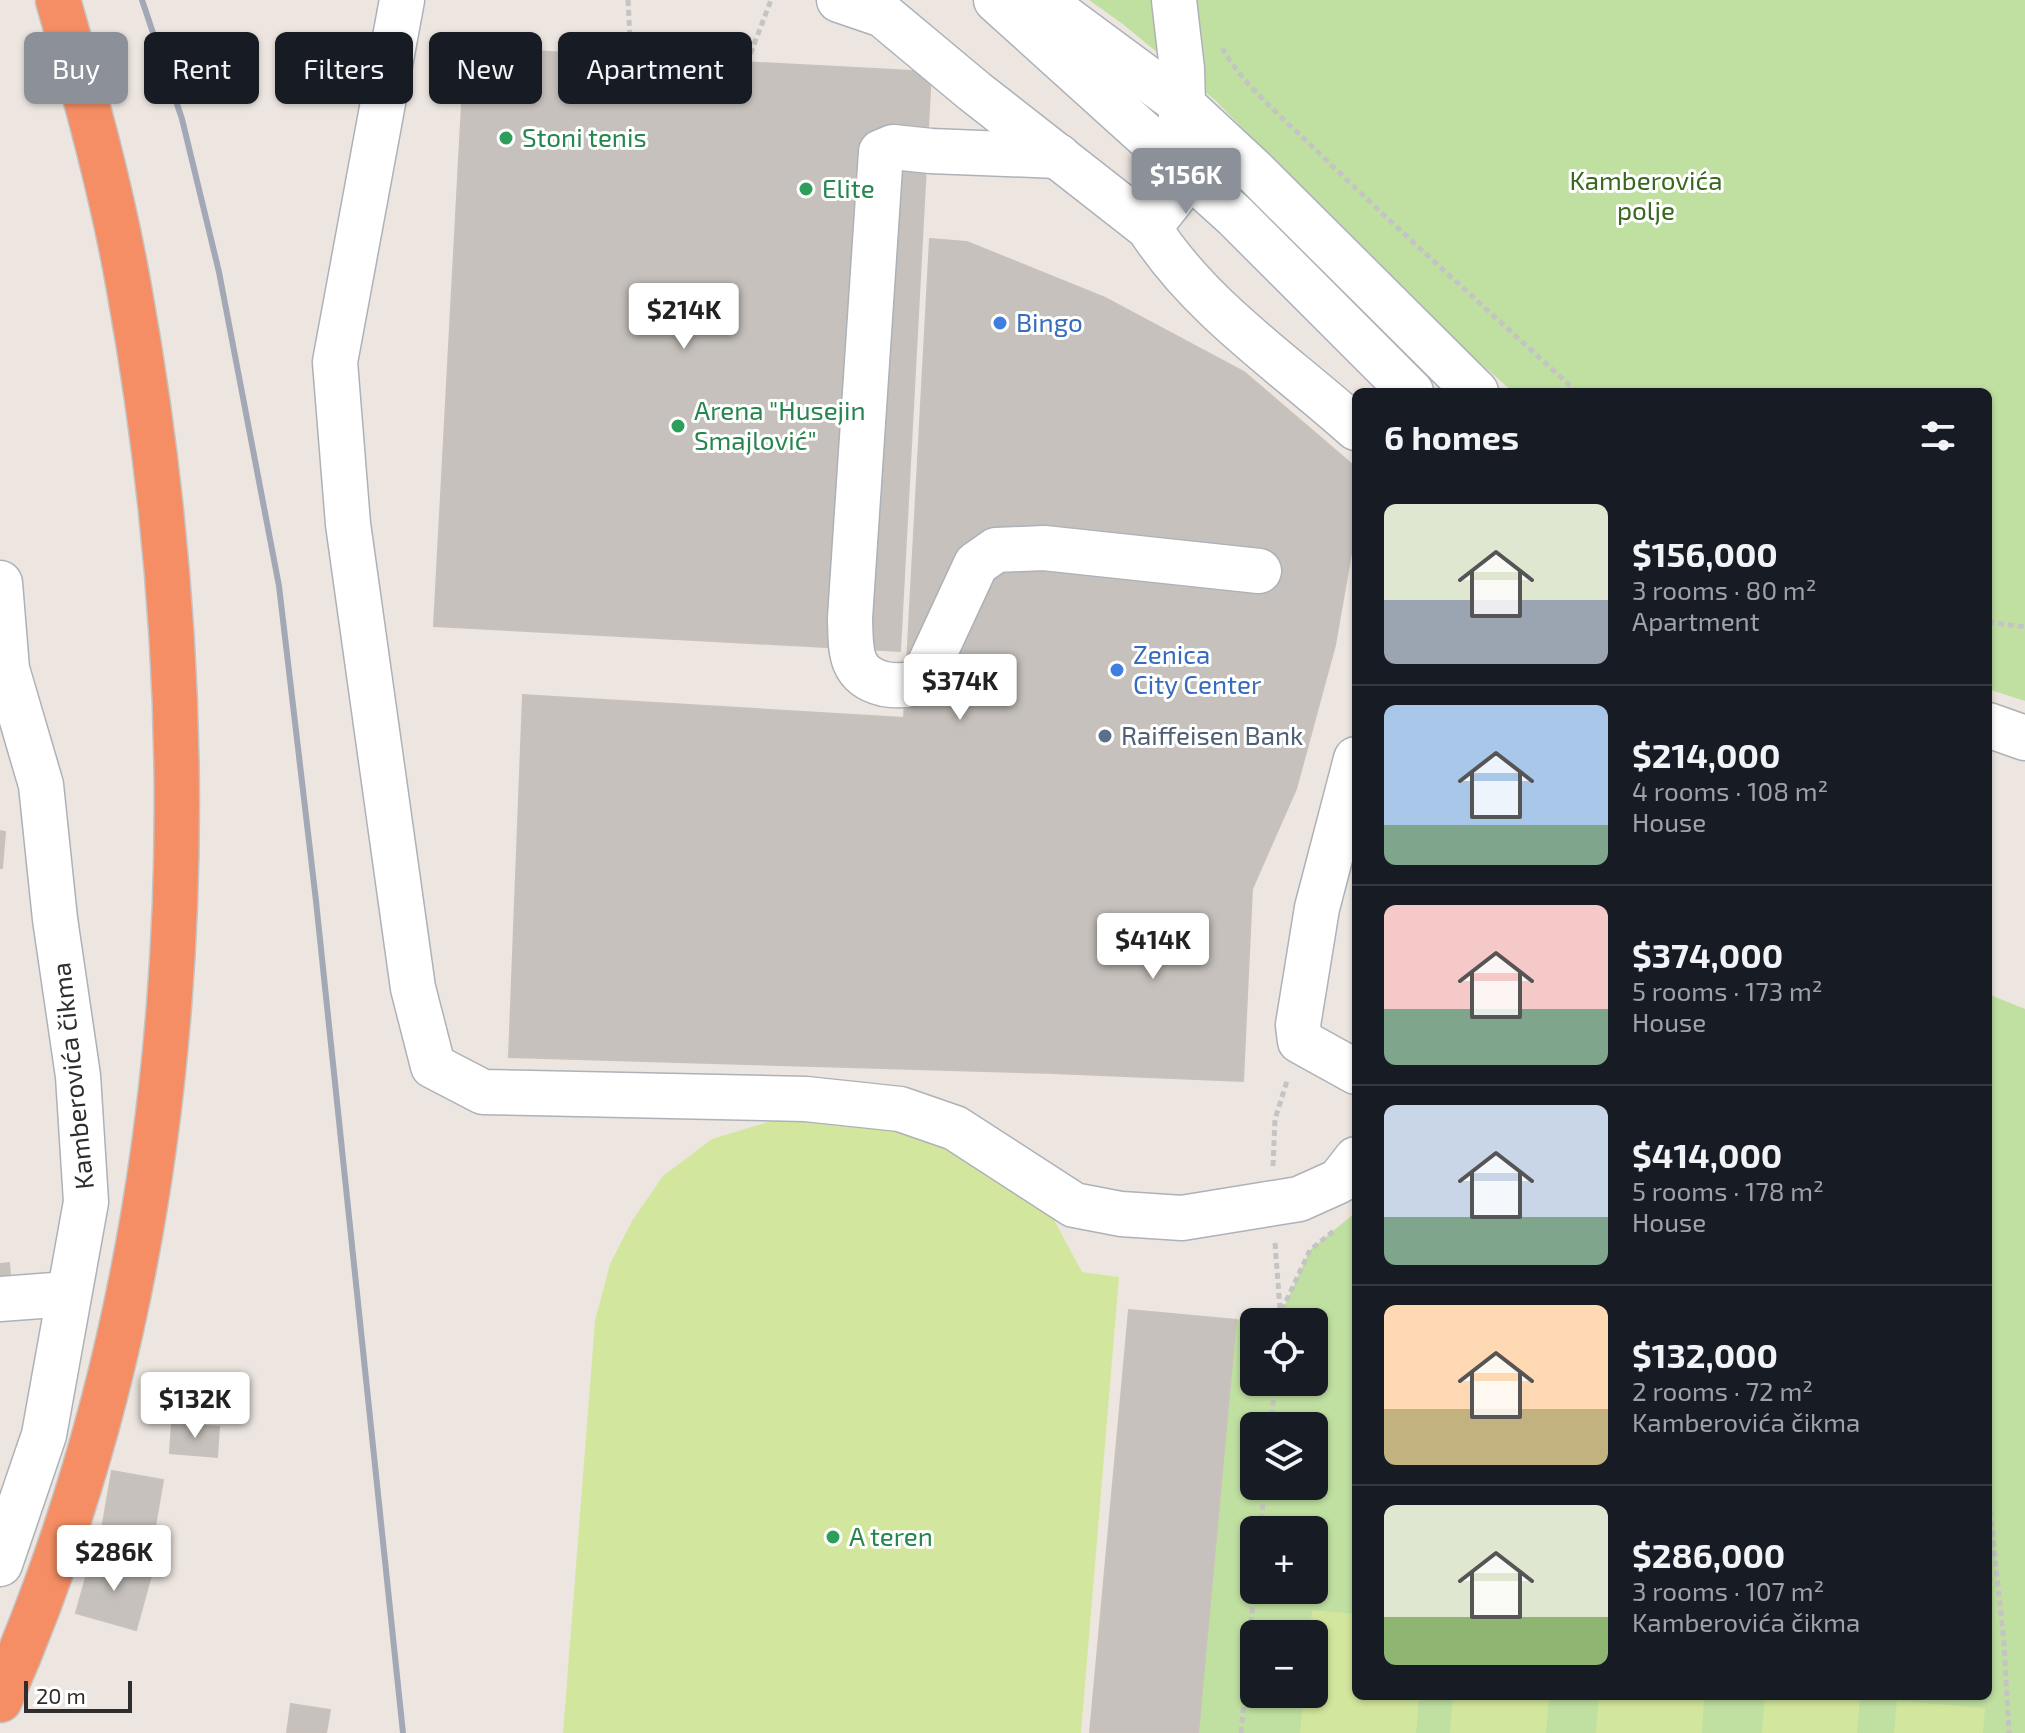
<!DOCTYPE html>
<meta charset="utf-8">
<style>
:root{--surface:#171b24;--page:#242831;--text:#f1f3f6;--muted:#9ea1a6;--line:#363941;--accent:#8c9099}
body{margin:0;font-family:"Exo 2",sans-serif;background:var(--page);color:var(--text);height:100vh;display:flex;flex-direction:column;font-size:30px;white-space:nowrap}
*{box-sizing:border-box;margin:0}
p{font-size:26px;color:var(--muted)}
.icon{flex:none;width:44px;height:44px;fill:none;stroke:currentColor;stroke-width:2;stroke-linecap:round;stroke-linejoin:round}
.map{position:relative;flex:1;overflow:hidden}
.sheet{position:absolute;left:1352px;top:388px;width:640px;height:1312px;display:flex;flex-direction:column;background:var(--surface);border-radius:12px;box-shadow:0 2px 6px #0004}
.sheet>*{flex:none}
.guide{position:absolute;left:24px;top:32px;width:760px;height:72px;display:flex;gap:16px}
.fabs{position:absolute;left:1240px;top:1308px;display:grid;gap:16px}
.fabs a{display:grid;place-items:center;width:88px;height:88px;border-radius:12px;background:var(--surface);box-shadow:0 2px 6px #0004;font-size:40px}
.scale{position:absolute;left:24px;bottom:20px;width:108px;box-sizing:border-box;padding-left:8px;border:4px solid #2d2d2d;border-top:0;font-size:22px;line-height:28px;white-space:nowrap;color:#2d2d2d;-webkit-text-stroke:6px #fff;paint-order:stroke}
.price{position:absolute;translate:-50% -68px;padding:0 18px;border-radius:8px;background:#fff;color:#222;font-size:26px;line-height:52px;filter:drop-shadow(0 2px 4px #0008)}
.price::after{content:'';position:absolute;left:50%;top:48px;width:24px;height:18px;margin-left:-12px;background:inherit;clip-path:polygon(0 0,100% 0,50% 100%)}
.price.active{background:var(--accent);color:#fff}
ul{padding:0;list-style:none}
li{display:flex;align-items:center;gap:24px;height:200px;padding:0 32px}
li+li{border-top:2px solid var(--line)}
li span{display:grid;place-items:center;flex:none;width:224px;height:160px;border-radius:12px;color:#555}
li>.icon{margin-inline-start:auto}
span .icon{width:96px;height:96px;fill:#fffc;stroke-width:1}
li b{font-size:34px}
h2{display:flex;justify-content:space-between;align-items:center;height:96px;padding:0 32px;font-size:34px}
.chip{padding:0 28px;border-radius:12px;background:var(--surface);box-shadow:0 2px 6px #0004;font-size:28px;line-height:72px}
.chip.active{background:var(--accent);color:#fff}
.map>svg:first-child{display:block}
.green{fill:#c0e0a1;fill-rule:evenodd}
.pitch{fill:#d2e79d}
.building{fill:#c6c1bc;stroke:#c9c1ba;stroke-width:2}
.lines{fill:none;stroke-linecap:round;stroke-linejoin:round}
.minor-casing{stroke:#adb1b8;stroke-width:47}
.highway-casing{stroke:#c4c4c4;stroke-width:47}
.path{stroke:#c4c4c4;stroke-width:5;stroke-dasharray:6 4;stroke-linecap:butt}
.minor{stroke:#fff;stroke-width:44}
.highway{stroke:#f58e64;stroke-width:44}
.rail{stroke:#a3a8b6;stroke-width:6}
.leisure-dot{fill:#2e9e5b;stroke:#fff;stroke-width:3}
.shop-dot{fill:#3f7fe0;stroke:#fff;stroke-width:3}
.service-dot{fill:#5c6f8a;stroke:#fff;stroke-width:3}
.labels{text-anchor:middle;stroke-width:6;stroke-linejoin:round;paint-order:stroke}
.leisure-label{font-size:26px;fill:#27864d;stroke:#fff;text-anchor:start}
.park-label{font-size:26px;fill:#396720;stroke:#fff}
.shop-label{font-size:26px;fill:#366cbe;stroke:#fff;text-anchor:start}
.service-label{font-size:26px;fill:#4e5e75;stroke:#fff;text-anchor:start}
.street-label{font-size:26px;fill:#2d2d2d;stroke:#fff}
</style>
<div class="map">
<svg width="2025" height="1733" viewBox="0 0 2025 1733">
<rect width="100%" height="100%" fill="#ede6e0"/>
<!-- green -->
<g class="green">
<polygon points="1089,0 2025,0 2025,701 1988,689 1988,392 1513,392 1418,308 1216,101 1124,25"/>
<path d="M1988,994L2025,1009V1733H1198L1236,1320L1282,1311L1310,1250L1356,1212V1696H1988ZM1254,1322H1314V1382H1254ZM1254,1426H1314V1486H1254ZM1254,1530H1314V1590H1254ZM1254,1634H1314V1694H1254Z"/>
</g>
<!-- pitch -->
<g class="pitch">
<polygon points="830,1116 946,1142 1052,1216 1082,1272 1119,1277 1081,1733 563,1733 595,1321 610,1264 632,1221 663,1176 712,1139 771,1121"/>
<polygon points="1312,1610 1356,1614 1356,1696 1419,1696 1416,1733 1300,1733 1304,1694 1314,1694 1314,1634 1310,1634"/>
<polygon points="1453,1696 1549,1696 1546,1733 1450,1733"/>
<polygon points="1599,1696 1704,1696 1702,1733 1596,1733"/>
<polygon points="1765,1696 1860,1696 1857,1733 1762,1733"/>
<polygon points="1897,1701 1985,1708 1983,1733 1894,1733"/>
</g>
<!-- building -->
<g class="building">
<polygon points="513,50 931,72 900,651 434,626 463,85 511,88"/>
<polygon points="930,239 967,242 1105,298 1244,372 1356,468 1356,525 1335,645 1296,789 1252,889 1063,880 1054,1073 509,1057 523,695 904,718"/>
<polygon points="0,831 5,832 2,868 0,868"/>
<polygon points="1063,880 1252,889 1243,1081 1054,1073"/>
<polygon points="9,1263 11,1287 0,1288 0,1264"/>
<polygon points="1129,1310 1236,1320 1198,1733 1090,1733"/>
<polygon points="172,1424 219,1427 217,1457 170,1453"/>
<polygon points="112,1471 163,1480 153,1538 102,1529"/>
<polygon points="92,1556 152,1572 136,1630 76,1613"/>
<polygon points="291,1704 330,1710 326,1733 287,1733"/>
</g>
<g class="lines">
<!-- minor casing -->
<g class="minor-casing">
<g id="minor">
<polyline points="402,0 335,362 348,524 413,988 433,1066 483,1092 806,1099 900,1109 955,1128 1074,1205 1121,1214 1182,1218 1299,1199 1339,1181 1356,1159"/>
<polyline points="839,0 883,15 974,91 1149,228"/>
<polyline points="996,0 1235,216 1411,392"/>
<polyline points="1041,0 1183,105 1253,170 1476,392"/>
<path d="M1174,0L1182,69L1183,105L1174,160V196L1149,228C1201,309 1285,364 1356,428"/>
<path d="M1058,156L931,151L893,147L881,152L850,618C851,649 848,675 884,684C895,686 905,686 916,683L925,674L976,564L996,550L1044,548L1259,571"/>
<polyline points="0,583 7,669 41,785 55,919 78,1076 86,1202 44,1435 0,1564"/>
<polyline points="1988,725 2025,738"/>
<polyline points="1356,759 1317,908 1298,1025 1300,1041 1356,1072"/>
<polyline points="0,1299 67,1294"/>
</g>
</g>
<!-- highway casing -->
<g class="highway-casing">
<path id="highway" d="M0,1700C194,1258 214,759 129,288C112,191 85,95 58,0"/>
</g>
<!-- path -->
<g class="path">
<polyline points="628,0 631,58"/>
<path d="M1222,48C1243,85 1286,121 1317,151C1401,233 1490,312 1577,392"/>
<polyline points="747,63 771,0"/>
<polyline points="1988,622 2025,627"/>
<polyline points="1273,1166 1275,1119 1288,1078"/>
<polyline points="1275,1243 1281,1322"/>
<polyline points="1282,1310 1310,1250 1335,1230"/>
<polyline points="1271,1426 1275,1382"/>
<polyline points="1988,1491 2004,1643 2009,1733"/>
<polyline points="1260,1530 1265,1486"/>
<polyline points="1241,1733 1254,1590"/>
</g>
<!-- minor -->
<use href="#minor" class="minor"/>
<!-- highway -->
<use href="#highway" class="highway"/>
<!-- rail -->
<polyline class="rail" points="142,0 182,119 219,272 279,586 316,901 403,1733"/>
</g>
<!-- markers -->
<g class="leisure-dot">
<circle cx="506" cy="138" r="8"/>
<circle cx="806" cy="189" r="8"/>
<circle cx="678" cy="426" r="8"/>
<circle cx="833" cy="1537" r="8"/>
</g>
<g class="shop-dot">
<circle cx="1000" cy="323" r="8"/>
<circle cx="1117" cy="670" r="8"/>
</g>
<circle class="service-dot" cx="1105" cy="736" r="8"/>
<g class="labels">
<!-- leisure labels -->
<g class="leisure-label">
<text x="522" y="147">Stoni tenis</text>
<text x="822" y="198">Elite</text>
<text x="694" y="420">Arena "Husejin<tspan x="694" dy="30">Smajlović"</tspan></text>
<text x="849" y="1546">A teren</text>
</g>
<!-- park labels -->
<g class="park-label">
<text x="1646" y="190">Kamberovića<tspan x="1646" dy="30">polje</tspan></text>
</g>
<!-- shop labels -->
<g class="shop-label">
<text x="1016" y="332">Bingo</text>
<text x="1133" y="664">Zenica<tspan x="1133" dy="30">City Center</tspan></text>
</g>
<!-- service labels -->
<g class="service-label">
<text x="1121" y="745">Raiffeisen Bank</text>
</g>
<!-- street labels -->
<g class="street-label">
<text transform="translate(73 1076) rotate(-96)" y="9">Kamberovića čikma</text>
</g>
</g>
</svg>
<div class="fabs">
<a><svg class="icon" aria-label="locate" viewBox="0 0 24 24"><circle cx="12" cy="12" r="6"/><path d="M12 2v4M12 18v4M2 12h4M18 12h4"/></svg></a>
<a><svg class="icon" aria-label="layers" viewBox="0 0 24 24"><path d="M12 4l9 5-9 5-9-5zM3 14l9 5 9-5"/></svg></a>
<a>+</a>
<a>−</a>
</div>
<div class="scale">20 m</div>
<b class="price active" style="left:1186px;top:216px">$156K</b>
<b class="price" style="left:684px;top:351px">$214K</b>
<b class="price" style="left:960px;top:722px">$374K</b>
<b class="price" style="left:1153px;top:981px">$414K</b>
<b class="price" style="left:195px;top:1440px">$132K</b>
<b class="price" style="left:114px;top:1593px">$286K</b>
<div class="guide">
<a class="chip active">Buy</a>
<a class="chip">Rent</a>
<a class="chip">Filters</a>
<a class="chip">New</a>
<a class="chip">Apartment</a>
</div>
<section class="sheet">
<h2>6 homes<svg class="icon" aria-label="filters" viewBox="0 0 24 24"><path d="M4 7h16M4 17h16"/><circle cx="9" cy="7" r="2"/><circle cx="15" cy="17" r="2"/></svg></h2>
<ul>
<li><span style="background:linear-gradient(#dfe7d0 60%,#9aa5b1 0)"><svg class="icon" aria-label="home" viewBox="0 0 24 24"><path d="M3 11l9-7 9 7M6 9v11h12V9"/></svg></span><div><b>$156,000</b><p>3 rooms · 80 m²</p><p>Apartment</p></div></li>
<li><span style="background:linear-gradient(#a9c7e8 75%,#7fa58c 0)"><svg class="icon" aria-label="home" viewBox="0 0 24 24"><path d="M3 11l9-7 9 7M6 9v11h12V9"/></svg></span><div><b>$214,000</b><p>4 rooms · 108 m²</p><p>House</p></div></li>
<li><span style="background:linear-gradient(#f6c9c9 65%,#7fa58c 0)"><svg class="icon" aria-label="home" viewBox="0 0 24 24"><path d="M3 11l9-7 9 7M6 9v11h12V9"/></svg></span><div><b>$374,000</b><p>5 rooms · 173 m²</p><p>House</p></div></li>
<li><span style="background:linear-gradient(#c9d6e8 70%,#7fa58c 0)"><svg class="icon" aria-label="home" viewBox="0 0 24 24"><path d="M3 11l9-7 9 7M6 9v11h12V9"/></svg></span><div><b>$414,000</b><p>5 rooms · 178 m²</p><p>House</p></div></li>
<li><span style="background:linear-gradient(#ffd9b3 65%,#c2b280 0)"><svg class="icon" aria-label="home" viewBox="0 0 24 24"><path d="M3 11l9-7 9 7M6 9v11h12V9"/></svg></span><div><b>$132,000</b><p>2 rooms · 72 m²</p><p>Kamberovića čikma</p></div></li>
<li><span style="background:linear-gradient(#dfe7d0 70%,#8fb573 0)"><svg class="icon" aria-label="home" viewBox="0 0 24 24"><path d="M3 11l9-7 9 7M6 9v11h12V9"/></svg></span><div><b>$286,000</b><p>3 rooms · 107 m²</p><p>Kamberovića čikma</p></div></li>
</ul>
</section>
</div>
